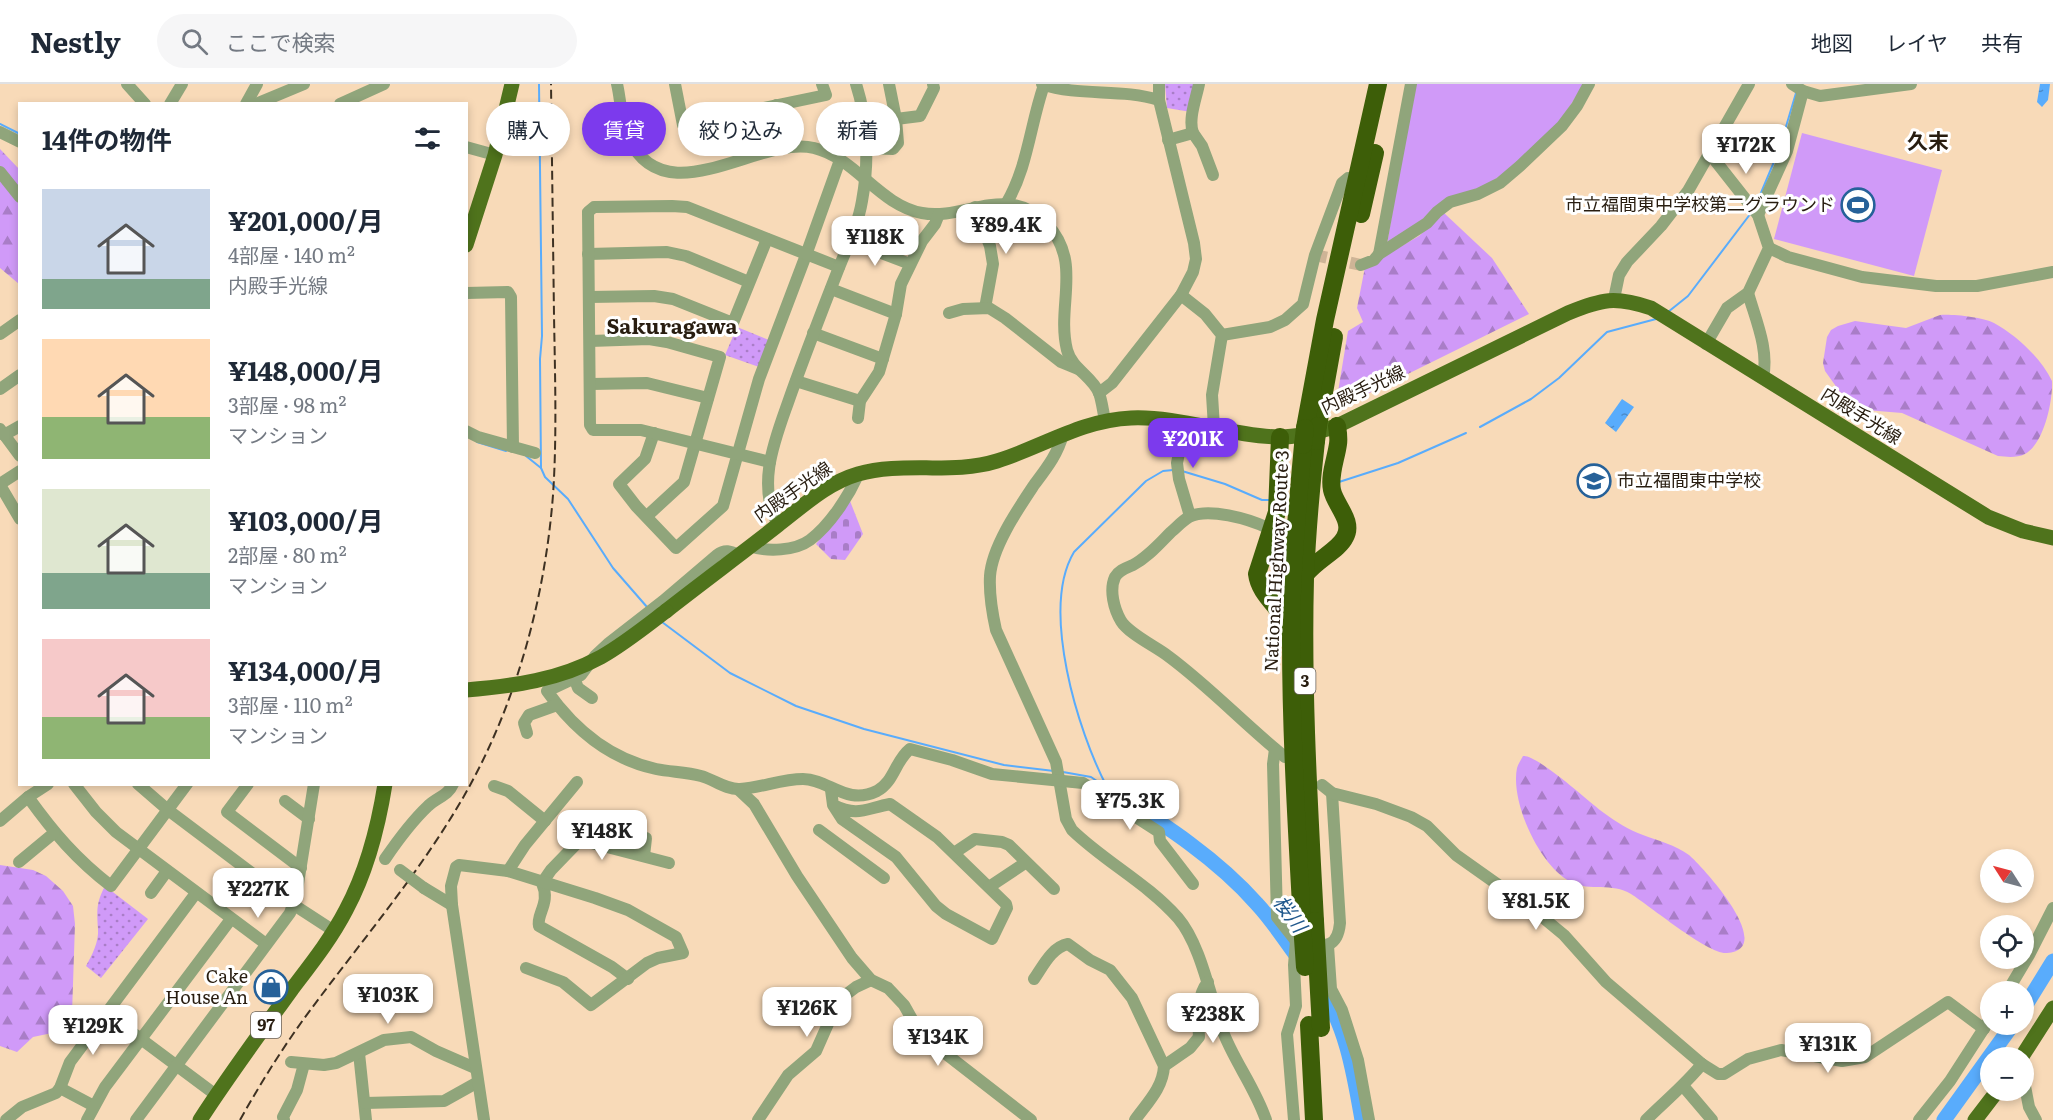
<!DOCTYPE html>
<html lang="ja">
<meta charset="utf-8">
<style>
:root{--surface:#fff;--page:#f6f6f7;--text:#1f2937;--muted:#747a83;--line:#e0e1e3;--accent:#7c3aed}
body{margin:0;font-family:Literata,"Noto Sans JP",serif;background:var(--page);color:var(--text);height:100vh;display:flex;flex-direction:column;font-size:22px;white-space:nowrap}
*{box-sizing:border-box;margin:0}
p{font-size:20px;color:var(--muted)}
.icon{flex:none;width:33px;height:33px;fill:none;stroke:currentColor;stroke-width:2;stroke-linecap:round;stroke-linejoin:round}
.map{position:relative;flex:1;overflow:hidden}
.side{position:absolute;left:18px;top:18px;width:450px;height:684px;display:flex;flex-direction:column;background:var(--surface);border-radius:0px;box-shadow:0 3px 9px #0003}
.side>*{flex:none}
.hud{position:absolute;left:486px;top:18px;width:570px;height:54px;display:flex;gap:12px}
.needle{width:39px;rotate:306deg}
.buttons{position:absolute;left:1980px;top:765px;display:grid;gap:12px}
.buttons a{display:grid;place-items:center;width:54px;height:54px;border-radius:50%;background:var(--surface);box-shadow:0 3px 9px #0003;font-size:30px}
.price{position:absolute;translate:-50% -51px;padding:0 14px;border-radius:12px;background:#fff;color:#222;font-size:20px;line-height:39px;filter:drop-shadow(0 2px 3px #0008)}
.price::after{content:'';position:absolute;left:50%;top:36px;width:18px;height:14px;margin-left:-9px;background:inherit;clip-path:polygon(0 0,100% 0,50% 100%)}
.price.on{background:var(--accent);color:#fff}
ul{padding:0;list-style:none}
li{display:flex;align-items:center;gap:18px;height:150px;padding:0 24px}
li span{display:grid;place-items:center;flex:none;width:168px;height:120px;border-radius:0px;color:#555}
li>.icon{margin-inline-start:auto}
span .icon{width:72px;height:72px;fill:#fffc;stroke-width:1}
li b{font-size:26px}
h2{display:flex;justify-content:space-between;align-items:center;height:72px;padding:0 24px;font-size:26px}
.tag{padding:0 21px;border-radius:27px;background:var(--surface);box-shadow:0 3px 9px #0003;font-size:21px;line-height:54px}
.tag.on{background:var(--accent);color:#fff}
header{display:flex;align-items:center;gap:36px;box-sizing:border-box;height:84px;padding:0 30px;background:var(--surface);border-bottom:2px solid var(--line)}
header strong{font-size:28px}
nav{display:flex;gap:33px;margin-inline-start:auto;font-size:21px}
.search{width:420px;height:54px;background:var(--page);display:flex;align-items:center;gap:15px;box-sizing:border-box;padding:0 21px;border-radius:33px;color:var(--muted);font-size:22px}
.map>svg:first-child{display:block}
.green{fill:url(#green-dots)}
.forest{fill:url(#forest-firs)}
.cemetery{fill:url(#cemetery-stones)}
.pitch{fill:#d09af8}
.water{fill:url(#water-ripples)}
.lines{fill:none;stroke-linecap:round;stroke-linejoin:round}
.stream{stroke:#59acfc;stroke-width:2}
.river{stroke:#59acfc;stroke-width:15}
.minor-tunnel{stroke:#ceb496;stroke-width:12;stroke-dasharray:12 6;stroke-linecap:butt}
.minor{stroke:#90a57b;stroke-width:12}
.major{stroke:#4f731c;stroke-width:15}
.highway{stroke:#3d5e08;stroke-width:18}
.rail{stroke:#3e3122;stroke-width:2;stroke-dasharray:9 4.5;stroke-linecap:butt}
.minor-bridge{stroke:#90a57b;stroke-width:12}
.major-bridge{stroke:#4f731c;stroke-width:15}
.highway-bridge{stroke:#3d5e08;stroke-width:18}
.labels{text-anchor:middle;stroke-width:6;stroke-linejoin:round;paint-order:stroke}
.shield{fill:#fff;stroke:#686158;stroke-width:1.5}
.shield-label{font-size:16px;font-weight:bold;fill:#281d10}
.poi-label{font-size:18px;fill:#281d10;stroke:#fff;text-anchor:end}
.street-label{font-size:18px;fill:#281d10;stroke:#fff}
.water-label{font-size:20px;font-style:italic;fill:#20588c;stroke:#fff}
.quarter-label{font-size:21px;font-weight:bold;fill:#281d10;stroke:#fff}
</style>
<header>
<strong>Nestly</strong>
<div class="search"><svg class="icon" aria-label="search" viewBox="0 0 24 24"><circle cx="10" cy="10" r="6"/><path d="M15 15l6 6"/></svg>ここで検索</div>
<nav><a>地図</a><a>レイヤ</a><a>共有</a></nav>
</header>
<div class="map">
<svg width="2053" height="1036" viewBox="0 0 2053 1036">
<defs>
<pattern id="green-dots" width="8" height="8" patternUnits="userSpaceOnUse" patternTransform="scale(1.5)"><rect width="8" height="8" fill="#d09af8"/><path d="M2 2h.1M6 6h.1" fill="none" stroke="#a97dc7" stroke-width="1.8" stroke-linecap="round"/></pattern>
<pattern id="forest-firs" width="22" height="20" patternUnits="userSpaceOnUse" patternTransform="scale(1.5)"><rect width="22" height="20" fill="#d09af8"/><path d="M5 1l3.5 6h-7zM16 11l3.5 6h-7z" fill="#a97dc7"/></pattern>
<pattern id="cemetery-stones" width="16" height="16" patternUnits="userSpaceOnUse" patternTransform="scale(1.5)"><rect width="16" height="16" fill="#d09af8"/><path d="M2 7V4a2 2 0 0 1 4 0v3zM10 15v-3a2 2 0 0 1 4 0v3z" fill="#a97dc7"/></pattern>
<pattern id="water-ripples" width="26" height="14" patternUnits="userSpaceOnUse" patternTransform="scale(1.5)"><rect width="26" height="14" fill="#59acfc"/><path d="M2 4q2-2 4 0t4 0M15 11q2-2 4 0t4 0" fill="none" stroke="#4a8bcb"/></pattern>
</defs>
<rect width="100%" height="100%" fill="#f8dab8"/>
<!-- green -->
<g class="green">
<polygon points="1165,0 1197,0 1191,28 1167,24"/>
<polygon points="737,243 769,256 759,283 725,271"/>
<path d="M105,802L148,835L101,894L86,882C92,871 99,858 98,845C97,826 96,819 105,802Z"/>
</g>
<!-- forest -->
<g class="forest">
<polygon points="0,65 19,85 19,200 0,184"/>
<polygon points="1444,129 1492,174 1529,230 1335,326 1348,247 1363,238 1357,224 1365,183 1419,152"/>
<path d="M1940,231C1953,230 1982,233 1994,239C2016,251 2041,274 2052,297C2053,317 2044,360 2025,370C2017,374 2007,373 1998,372L1902,329L1866,326L1840,308L1825,287L1823,279L1827,253L1831,246L1838,242L1855,237L1906,244Z"/>
<path d="M1523,672C1537,670 1590,719 1604,729C1616,738 1629,746 1643,751C1659,757 1675,761 1689,771C1703,783 1778,865 1727,869C1709,871 1650,822 1631,810C1612,798 1590,808 1571,798C1540,783 1510,718 1517,684C1518,680 1521,676 1523,672Z"/>
<polygon points="0,781 33,786 46,792 63,807 73,822 75,840 72,930 67,943 52,949 33,953 17,968 0,962"/>
</g>
<!-- cemetery -->
<polygon class="cemetery" points="850,417 863,450 845,476 831,475 816,460"/>
<!-- pitch -->
<g class="pitch">
<polygon points="1414,0 1584,0 1559,39 1513,83 1487,101 1424,135 1387,160"/>
<polygon points="1802,49 1942,86 1914,192 1774,155"/>
</g>
<!-- water -->
<g class="water">
<polygon points="2040,0 2050,0 2048,16 2042,23 2037,18"/>
<polygon points="1622,315 1634,323 1616,348 1605,339"/>
</g>
<g class="lines">
<!-- stream -->
<g class="stream">
<polyline points="539,0 542,252 540,275 541,384"/>
<polyline points="0,40 20,50"/>
<polyline points="1758,116 1779,66 1796,9"/>
<polyline points="1668,228 1688,212 1751,129"/>
<polyline points="1480,343 1531,315 1559,294 1607,248 1656,235"/>
<polyline points="477,358 506,367"/>
<polyline points="526,372 541,384 545,393 568,415 613,484 647,523"/>
<polyline points="1182,387 1225,400 1262,416 1270,416"/>
<polyline points="1339,398 1398,379 1466,349"/>
<polyline points="662,538 730,589 796,622 864,645 1004,681 1054,687"/>
<polyline points="1063,688 1091,693 1107,704"/>
<path d="M1107,703C1078,648 1040,525 1074,468L1146,397L1163,387L1173,386"/>
</g>
<!-- river -->
<g class="river">
<path d="M1107,704C1160,738 1216,773 1257,820C1274,838 1287,860 1302,879"/>
<path d="M1318,901C1346,939 1354,990 1362,1036"/>
<polyline points="2024,924 2053,877"/>
<polyline points="1944,1036 2013,940"/>
</g>
<!-- minor-tunnel -->
<g class="minor-tunnel">
<polyline points="1315,171 1361,181"/>
<polyline points="1268,444 1301,463"/>
</g>
<!-- minor -->
<g class="minor">
<polyline points="127,0 145,20"/>
<path d="M617,0C621,17 621,37 628,53C665,134 760,50 814,64C856,74 879,121 922,129C965,137 1008,98 1047,140C1083,179 1056,221 1067,266C1072,285 1092,292 1099,309C1102,317 1103,328 1105,336"/>
<polyline points="675,0 683,41 826,11 822,0"/>
<path d="M1042,0C1079,13 1121,4 1159,16"/>
<polyline points="1792,0 1803,7 1820,12 1911,0"/>
<polyline points="170,20 182,0"/>
<polyline points="246,20 257,0"/>
<polyline points="256,20 304,0"/>
<polyline points="340,20 384,0"/>
<polyline points="776,21 786,64"/>
<polyline points="896,35 920,32 934,4 933,0"/>
<polyline points="0,48 20,58"/>
<path d="M1193,49C1188,35 1196,15 1199,0"/>
<polyline points="1168,56 1193,49 1202,62 1213,91"/>
<polyline points="466,63 495,71"/>
<polyline points="866,64 893,65 898,59 896,35 889,0"/>
<polyline points="0,88 20,113"/>
<path d="M1006,120C1028,83 1030,41 1044,1"/>
<polyline points="975,123 990,162 993,180 985,224"/>
<polyline points="1758,131 1787,67 1803,7"/>
<polyline points="850,157 910,180"/>
<polyline points="1769,164 1788,173 1862,193 1936,202 1977,202 2053,188"/>
<polyline points="588,170 667,168 686,172 749,198"/>
<polyline points="1379,170 1411,0"/>
<polyline points="1361,181 1374,176 1379,170 1427,139 1437,128 1450,118 1478,110 1500,99 1520,82 1562,42 1577,22 1589,0"/>
<polyline points="831,205 896,230"/>
<polyline points="466,209 508,208 511,213 513,363"/>
<path d="M1748,209C1756,237 1769,265 1763,294"/>
<polyline points="1181,211 1205,230 1222,251 1212,311 1214,343"/>
<polyline points="589,213 654,212 673,215 733,239 767,155"/>
<polyline points="1614,215 1619,191 1627,178 1661,142 1688,107 1749,0"/>
<polyline points="949,229 963,225 989,224 1005,234 1061,278 1078,285"/>
<polyline points="813,249 883,275"/>
<polyline points="0,250 20,236"/>
<polyline points="1222,251 1270,243 1285,236 1303,220 1315,171 1342,99 1348,94 1356,94"/>
<polyline points="590,257 649,255 667,258 720,273 684,398 647,432"/>
<polyline points="1706,260 1727,224 1748,209 1769,164 1758,131 1710,70"/>
<polyline points="796,297 860,317"/>
<polyline points="591,300 647,299 708,314"/>
<polyline points="0,305 20,291"/>
<polyline points="1099,309 1112,299 1181,211 1193,188 1196,175 1194,159 1159,16 1159,0"/>
<polyline points="858,334 860,317 879,288 896,230 901,200 922,157 935,140 939,130"/>
<polyline points="1181,338 1181,359 1177,379 1179,395 1190,432"/>
<polyline points="0,345 20,372"/>
<polyline points="466,347 478,353 535,369"/>
<polyline points="654,349 645,375 619,400 636,422 676,464 723,422 759,295 806,171 840,76"/>
<path d="M1063,350C1058,370 1046,385 1034,401C1018,425 992,463 990,492C989,510 992,528 996,546L1056,678L1066,735L1072,746C1105,778 1147,799 1178,834C1201,861 1210,913 1222,945C1233,976 1255,1003 1266,1036"/>
<polyline points="4,351 20,342"/>
<polyline points="770,378 641,346 593,346 590,341 588,128 594,123 672,122 687,123 839,183"/>
<polyline points="0,400 20,387"/>
<polyline points="0,401 20,435"/>
<path d="M778,441C755,398 777,351 791,310C806,268 822,227 838,186C847,163 858,141 862,117C869,79 868,37 856,0"/>
<path d="M1268,444C1249,435 1208,423 1189,433C1182,437 1177,443 1171,448C1159,460 1148,473 1133,481C1126,484 1119,486 1115,493C1109,506 1114,525 1121,537C1129,550 1155,562 1168,572C1210,603 1245,641 1285,673"/>
<path d="M750,462C767,468 795,467 810,456C830,441 848,413 858,391"/>
<path d="M739,471C730,467 725,465 717,471L663,517L609,559L595,572L581,591L547,607C574,645 610,675 656,685C671,688 686,688 701,692C713,695 726,706 740,705C761,704 781,695 803,695C829,695 846,722 877,707C894,698 895,677 910,665L952,676L992,690L1083,699L1159,748L1160,757L1193,800"/>
<polyline points="575,596 578,604 592,614"/>
<polyline points="527,649 524,639 529,631 557,621"/>
<path d="M1275,665L1273,680L1277,833L1296,857C1319,860 1337,870 1340,839L1332,709"/>
<polyline points="74,700 96,728 116,748 266,860"/>
<polyline points="138,700 168,726 294,821 334,847"/>
<polyline points="248,700 227,728 301,784"/>
<polyline points="1322,701 1332,709 1376,720 1411,733 1427,742 1456,771 1535,827 1564,851 1606,898 1702,980 1718,990 1724,990 1748,975 1781,966 1842,977 1865,973 1948,918 1984,945"/>
<polyline points="494,702 508,707 545,737"/>
<polyline points="738,705 754,720 797,792 852,874 871,896 888,904 904,921 917,944 928,956 1031,1036"/>
<path d="M831,706L833,721L842,735L896,773L936,822L946,830L992,855L1007,824L1006,820L937,753L890,720C865,725 858,733 833,721"/>
<path d="M28,713C54,749 76,775 111,802L187,700"/>
<polyline points="285,717 309,735"/>
<polyline points="0,737 28,713 48,700"/>
<polyline points="819,746 884,794"/>
<polyline points="954,769 975,755 1002,758 1009,761 1054,805"/>
<polyline points="644,772 646,754"/>
<path d="M385,775C398,756 411,738 428,722C437,713 448,712 453,700"/>
<polyline points="19,778 54,749"/>
<polyline points="508,787 525,761 577,698"/>
<polyline points="989,803 1025,779"/>
<polyline points="424,804 452,821"/>
<polyline points="151,809 167,787"/>
<polyline points="1328,862 1331,905 1342,926 1358,976 1369,1036"/>
<path d="M628,895L612,883L539,842C536,830 551,819 542,799L551,786L580,756L669,779"/>
<path d="M1034,895C1043,882 1052,863 1068,860L1090,876L1110,886L1132,914L1164,982C1163,1004 1147,1019 1135,1036"/>
<polyline points="2007,908 2029,871 2053,824"/>
<polyline points="106,929 216,1011"/>
<polyline points="359,969 366,1036"/>
<polyline points="291,978 324,981 336,979 384,956 411,953 436,967 475,984"/>
<path d="M1164,982L1190,964L1199,953C1198,936 1196,912 1208,898"/>
<polyline points="2024,997 2029,1023 2036,1036"/>
<polyline points="1684,1003 1712,1036"/>
<polyline points="60,1004 94,1022"/>
<polyline points="365,1019 444,1017 478,998"/>
<polyline points="6,1036 22,1023 56,1009 60,1004 70,978 196,809"/>
<polyline points="87,1036 105,1003 231,835"/>
<polyline points="136,1036 290,829 296,812 314,700"/>
<polyline points="284,1036 283,1033 297,1006 304,980"/>
<polyline points="484,1036 452,821 451,802 456,783 459,781 508,787 595,814 628,826 676,853 683,869 658,874 647,879 591,921 563,898 526,884"/>
<polyline points="758,1036 788,991 816,967 835,924 844,912 856,903 871,896"/>
<polyline points="1294,1036 1287,950 1296,922 1294,881 1296,857"/>
<path d="M1646,1036C1665,1017 1685,1001 1702,980"/>
<polyline points="1919,1036 1950,997 1990,935"/>
</g>
<!-- major -->
<g class="major">
<polyline points="466,161 495,71 512,0"/>
<path d="M666,527C703,498 741,470 778,441C803,422 827,399 858,390C903,377 952,391 997,377C1042,363 1082,336 1131,334C1181,332 1229,352 1279,353C1299,353 1318,348 1337,342L1568,229C1602,215 1615,212 1651,224L1988,433L2023,447L2053,454"/>
<polyline points="2021,974 2053,924"/>
<path d="M200,1036C229,991 261,948 292,905C311,880 331,855 346,826C367,787 378,744 385,700"/>
<polyline points="1975,1036 1998,1006"/>
</g>
<!-- highway -->
<g class="highway">
<polyline points="1361,130 1375,69"/>
<polyline points="1318,342 1334,253"/>
<polyline points="1305,344 1325,236 1378,0"/>
<path d="M1280,353L1277,428L1257,490C1260,514 1285,525 1290,548"/>
<path d="M1305,491C1316,476 1339,466 1345,453C1354,437 1335,421 1332,406C1329,391 1336,375 1338,360C1339,354 1338,348 1337,342"/>
<path d="M1315,837C1309,723 1302,609 1305,494C1307,448 1311,402 1316,357"/>
<path d="M1302,840C1297,746 1291,651 1291,557C1291,492 1297,426 1303,361"/>
<polyline points="1309,941 1314,1036"/>
</g>
<!-- rail -->
<path class="rail" d="M240,1036C259,1002 280,968 303,936C357,862 418,792 464,712C516,621 545,515 553,411C557,352 555,291 554,231C553,154 552,77 551,0"/>
<!-- minor-bridge -->
<polyline class="minor-bridge" points="400,786 424,804"/>
<!-- major-bridge -->
<path class="major-bridge" d="M466,606C514,602 559,596 601,573C624,560 645,543 666,527"/>
<!-- highway-bridge -->
<g class="highway-bridge">
<polyline points="1316,357 1318,342"/>
<polyline points="1303,361 1305,344"/>
<polyline points="1315,837 1321,944"/>
<polyline points="1302,840 1305,883"/>
</g>
</g>
<!-- icons -->
<defs>
<g id="stadium-ring" transform="scale(1.725)"><circle r="9.5" fill="#fff" stroke="#266199" stroke-width="1.5"/><path d="M0-5a6.5 5 0 1 0 0 10a6.5 5 0 1 0 0-10ZM-3.5-1.8h7v3.6h-7Z" fill="#266199"/></g>
<g id="school-ring" transform="scale(1.725)"><circle r="9.5" fill="#fff" stroke="#266199" stroke-width="1.5"/><path d="M0-5L7-2L0 1L-7-2ZM-4 1L0 2.5L4 1V4Q0 6-4 4Z" fill="#266199"/></g>
<g id="shop-ring" transform="scale(1.725)"><circle r="9.5" fill="#fff" stroke="#266199" stroke-width="1.5"/><path d="M-5-2.5h2.3a2.7 3.5 0 0 1 5.4 0H5L5.5 6h-11ZM-1.5-2.5h3a1.5 2.3 0 0 0-3 0Z" fill="#266199"/></g>
</defs>
<g fill-rule="evenodd">
<use href="#stadium-ring" x="1858" y="121"/>
<use href="#school-ring" x="1594" y="397"/>
<use href="#shop-ring" x="271" y="903"/>
</g>
<g class="labels">
<!-- shield labels -->
<g class="shield">
<rect x="1294.5" y="584" width="21" height="26" rx="4.5"/>
<rect x="251" y="928" width="30" height="26" rx="4.5"/>
</g>
<g class="shield-label">
<text x="1305" y="603">3</text>
<text x="266" y="947">97</text>
</g>
<!-- poi labels -->
<g class="poi-label">
<text x="1835" y="127">市立福間東中学校第二グラウンド</text>
<text x="1617" y="403" text-anchor="start">市立福間東中学校</text>
<text x="248" y="899">Cake<tspan x="248" dy="21">House An</tspan></text>
</g>
<!-- street labels -->
<g class="street-label">
<text transform="translate(1363 306) rotate(-25)" y="6">内殿手光線</text>
<text transform="translate(1861 332) rotate(32)" y="6">内殿手光線</text>
<text transform="translate(793 408) rotate(-35)" y="6">内殿手光線</text>
<text transform="translate(1277 477) rotate(-87)" y="6">National Highway Route 3</text>
</g>
<!-- water labels -->
<g class="water-label">
<text transform="translate(1290 830) rotate(54)" y="7">桜川</text>
</g>
<!-- quarter labels -->
<g class="quarter-label">
<text x="1928" y="65">久末</text>
<text x="672" y="250">Sakuragawa</text>
</g>
</g>
</svg>
<div class="buttons">
<a><svg class="needle" viewBox="-14 -14 28 28"><path d="M0-13l5 13h-10z" fill="#e53935"/><path d="M0 13l5-13h-10z" fill="#747a83"/></svg></a>
<a><svg class="icon" aria-label="locate" viewBox="0 0 24 24"><circle cx="12" cy="12" r="6"/><path d="M12 2v4M12 18v4M2 12h4M18 12h4"/></svg></a>
<a>+</a>
<a>−</a>
</div>
<b class="price" style="left:1746px;top:91px">¥172K</b>
<b class="price" style="left:1006px;top:171px">¥89.4K</b>
<b class="price" style="left:875px;top:183px">¥118K</b>
<b class="price on" style="left:1193px;top:385px">¥201K</b>
<b class="price" style="left:1130px;top:747px">¥75.3K</b>
<b class="price" style="left:602px;top:777px">¥148K</b>
<b class="price" style="left:258px;top:835px">¥227K</b>
<b class="price" style="left:1536px;top:847px">¥81.5K</b>
<b class="price" style="left:388px;top:941px">¥103K</b>
<b class="price" style="left:807px;top:954px">¥126K</b>
<b class="price" style="left:1213px;top:960px">¥238K</b>
<b class="price" style="left:93px;top:972px">¥129K</b>
<b class="price" style="left:938px;top:983px">¥134K</b>
<b class="price" style="left:1828px;top:990px">¥131K</b>
<div class="hud">
<a class="tag">購入</a>
<a class="tag on">賃貸</a>
<a class="tag">絞り込み</a>
<a class="tag">新着</a>
</div>
<section class="side">
<h2>14件の物件<svg class="icon" aria-label="filters" viewBox="0 0 24 24"><path d="M4 7h16M4 17h16"/><circle cx="9" cy="7" r="2"/><circle cx="15" cy="17" r="2"/></svg></h2>
<ul>
<li><span style="background:linear-gradient(#c9d6e8 75%,#7fa58c 0)"><svg class="icon" aria-label="home" viewBox="0 0 24 24"><path d="M3 11l9-7 9 7M6 9v11h12V9"/></svg></span><div><b>¥201,000/月</b><p>4部屋 · 140 m²</p><p>内殿手光線</p></div></li>
<li><span style="background:linear-gradient(#ffd9b3 65%,#8fb573 0)"><svg class="icon" aria-label="home" viewBox="0 0 24 24"><path d="M3 11l9-7 9 7M6 9v11h12V9"/></svg></span><div><b>¥148,000/月</b><p>3部屋 · 98 m²</p><p>マンション</p></div></li>
<li><span style="background:linear-gradient(#dfe7d0 70%,#7fa58c 0)"><svg class="icon" aria-label="home" viewBox="0 0 24 24"><path d="M3 11l9-7 9 7M6 9v11h12V9"/></svg></span><div><b>¥103,000/月</b><p>2部屋 · 80 m²</p><p>マンション</p></div></li>
<li><span style="background:linear-gradient(#f6c9c9 65%,#8fb573 0)"><svg class="icon" aria-label="home" viewBox="0 0 24 24"><path d="M3 11l9-7 9 7M6 9v11h12V9"/></svg></span><div><b>¥134,000/月</b><p>3部屋 · 110 m²</p><p>マンション</p></div></li>
</ul>
</section>
</div>
